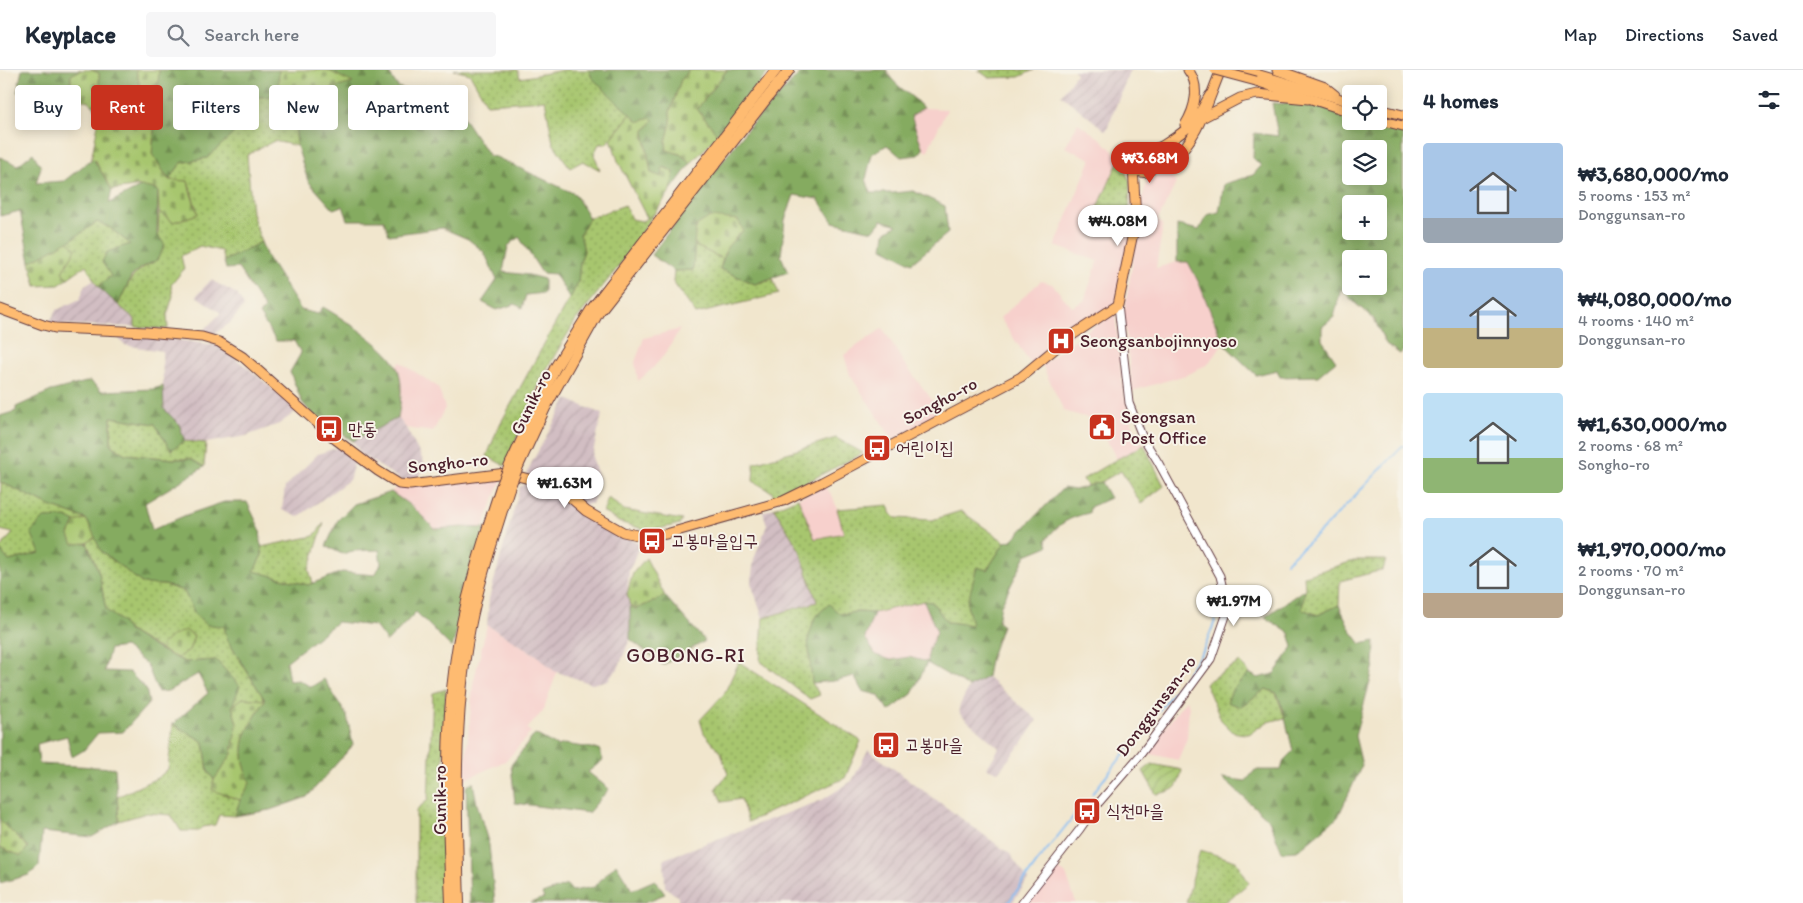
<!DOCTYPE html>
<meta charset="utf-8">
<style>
:root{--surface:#fff;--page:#f6f6f7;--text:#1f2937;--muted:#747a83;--line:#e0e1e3;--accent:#c8321e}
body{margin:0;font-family:Itim,"Poor Story",sans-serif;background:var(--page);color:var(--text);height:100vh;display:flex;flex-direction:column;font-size:19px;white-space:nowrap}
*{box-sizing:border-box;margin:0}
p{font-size:16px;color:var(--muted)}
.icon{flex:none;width:28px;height:28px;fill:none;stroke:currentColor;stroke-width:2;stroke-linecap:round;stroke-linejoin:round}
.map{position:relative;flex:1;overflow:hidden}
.drawer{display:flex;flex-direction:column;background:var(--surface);width:400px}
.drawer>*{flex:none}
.guide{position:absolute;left:15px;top:15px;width:475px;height:45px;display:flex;gap:10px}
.fabs{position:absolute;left:1342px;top:15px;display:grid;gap:10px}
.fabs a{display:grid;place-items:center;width:45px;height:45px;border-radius:5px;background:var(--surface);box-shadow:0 2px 12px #0003;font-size:25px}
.price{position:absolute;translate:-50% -42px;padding:0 11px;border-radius:18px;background:#fff;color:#222;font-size:16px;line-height:32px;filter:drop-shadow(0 1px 2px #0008)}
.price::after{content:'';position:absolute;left:50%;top:30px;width:15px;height:11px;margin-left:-8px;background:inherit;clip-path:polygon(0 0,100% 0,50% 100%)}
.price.active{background:var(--accent);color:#fff}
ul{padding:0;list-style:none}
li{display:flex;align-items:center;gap:15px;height:125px;padding:0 20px}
li span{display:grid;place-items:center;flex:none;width:140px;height:100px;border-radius:5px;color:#555}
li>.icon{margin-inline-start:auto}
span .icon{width:60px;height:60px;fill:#fffc;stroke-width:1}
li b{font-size:21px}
h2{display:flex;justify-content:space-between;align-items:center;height:60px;padding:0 20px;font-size:21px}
.pill{padding:0 18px;border-radius:5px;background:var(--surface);box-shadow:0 2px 12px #0003;font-size:18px;line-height:45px}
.pill.active{background:var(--accent);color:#fff}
header{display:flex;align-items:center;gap:30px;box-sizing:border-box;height:70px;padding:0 25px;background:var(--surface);border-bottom:1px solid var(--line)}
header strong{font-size:24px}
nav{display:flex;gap:28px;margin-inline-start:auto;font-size:18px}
.search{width:350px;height:45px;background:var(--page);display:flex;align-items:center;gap:12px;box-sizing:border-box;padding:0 18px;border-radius:5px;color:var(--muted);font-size:19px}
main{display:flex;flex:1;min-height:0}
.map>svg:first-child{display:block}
.built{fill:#f7d0cc}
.industrial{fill:url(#industrial-furrows)}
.grass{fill:url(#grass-dots);stroke:#78724c}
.forest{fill:url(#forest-firs);stroke:#686546;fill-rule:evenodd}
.cemetery{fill:url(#cemetery-stones);stroke:#78724c}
.garden{fill:url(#garden-furrows);stroke:#78724c}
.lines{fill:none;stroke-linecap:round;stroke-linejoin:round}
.stream{stroke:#83bdf4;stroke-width:2}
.minor-casing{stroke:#633d43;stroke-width:9}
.major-casing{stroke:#633d43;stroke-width:11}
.highway-casing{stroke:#633d43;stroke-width:12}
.minor{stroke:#fff;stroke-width:7}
.major{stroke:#febb71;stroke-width:9}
.highway{stroke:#febb71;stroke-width:10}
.major-bridge-casing{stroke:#633d43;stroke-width:11;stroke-linecap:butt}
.highway-bridge-casing{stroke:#633d43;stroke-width:12;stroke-linecap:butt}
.major-bridge{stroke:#febb71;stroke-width:9}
.highway-bridge{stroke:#febb71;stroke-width:10}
.labels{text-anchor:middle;stroke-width:4;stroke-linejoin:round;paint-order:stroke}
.poi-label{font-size:18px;fill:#4a1f2b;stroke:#f7f3e8;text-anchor:start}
.street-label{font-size:18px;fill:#4a1f2b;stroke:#f7f3e8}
.quarter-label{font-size:20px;letter-spacing:1px;fill:#4a1f2b;stroke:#f7f3e8}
</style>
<header>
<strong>Keyplace</strong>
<div class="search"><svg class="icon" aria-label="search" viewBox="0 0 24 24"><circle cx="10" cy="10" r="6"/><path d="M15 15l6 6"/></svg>Search here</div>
<nav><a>Map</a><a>Directions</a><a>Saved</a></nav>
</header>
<main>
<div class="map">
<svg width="1403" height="833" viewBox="0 0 1403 833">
<defs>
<pattern id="industrial-furrows" width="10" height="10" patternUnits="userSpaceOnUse" patternTransform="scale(1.25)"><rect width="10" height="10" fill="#d2bec3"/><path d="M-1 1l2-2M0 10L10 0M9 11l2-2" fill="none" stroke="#b6a3a8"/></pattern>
<pattern id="grass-dots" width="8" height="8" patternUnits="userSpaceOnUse" patternTransform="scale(1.25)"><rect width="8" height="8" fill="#a7c66e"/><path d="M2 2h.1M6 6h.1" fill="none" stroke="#8aa05b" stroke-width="1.8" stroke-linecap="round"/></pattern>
<pattern id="forest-firs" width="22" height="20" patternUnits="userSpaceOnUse" patternTransform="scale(1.25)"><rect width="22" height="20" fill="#85ab61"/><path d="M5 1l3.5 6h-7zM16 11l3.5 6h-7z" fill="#6f8b50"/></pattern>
<pattern id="cemetery-stones" width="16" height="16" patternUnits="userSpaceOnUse" patternTransform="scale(1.25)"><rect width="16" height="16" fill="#a7c66e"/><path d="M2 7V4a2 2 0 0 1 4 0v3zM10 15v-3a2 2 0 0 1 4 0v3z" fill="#8aa05b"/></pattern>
<pattern id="garden-furrows" width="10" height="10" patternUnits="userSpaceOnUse" patternTransform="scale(1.25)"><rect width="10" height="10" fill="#a7c66e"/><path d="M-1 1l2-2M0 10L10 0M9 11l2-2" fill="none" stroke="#8aa05b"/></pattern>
</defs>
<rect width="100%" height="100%" fill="#f7f3e8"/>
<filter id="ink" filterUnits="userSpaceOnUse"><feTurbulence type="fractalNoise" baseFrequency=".02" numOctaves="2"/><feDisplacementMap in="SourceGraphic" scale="10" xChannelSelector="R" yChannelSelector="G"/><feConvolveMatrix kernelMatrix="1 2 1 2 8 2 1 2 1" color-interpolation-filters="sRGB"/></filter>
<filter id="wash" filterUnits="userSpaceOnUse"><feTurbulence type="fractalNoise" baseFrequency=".0096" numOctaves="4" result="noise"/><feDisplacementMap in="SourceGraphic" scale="20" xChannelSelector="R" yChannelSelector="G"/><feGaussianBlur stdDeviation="1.12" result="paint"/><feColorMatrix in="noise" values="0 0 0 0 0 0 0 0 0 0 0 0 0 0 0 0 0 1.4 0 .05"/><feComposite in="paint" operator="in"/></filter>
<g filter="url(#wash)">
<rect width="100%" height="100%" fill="#f1e6cd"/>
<!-- built -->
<g class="built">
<polygon points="923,38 947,39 927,82 923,79 911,46"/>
<polygon points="1078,53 1102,70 1114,82 1119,90 1094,146 1110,156 1131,162 1116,234 1031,294 1000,248 1041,211 1052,214 1072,237 1084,231 1098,191 1055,176 1091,89 1065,77"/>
<polygon points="1169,102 1176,113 1158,150 1163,155 1156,198 1177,192 1188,192 1199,213 1223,273 1208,294 1189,304 1132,321 1124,243 1139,155 1140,136 1147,111"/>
<polygon points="1115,244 1123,321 1132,353 1144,375 1117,389 1095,350 1064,341 1042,295 1089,259"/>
<polygon points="883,258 903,292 943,344 893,370 850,305 844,285"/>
<polygon points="680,259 665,284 652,299 638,311 635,292 644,268"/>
<polygon points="400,292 438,317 445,338 433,362 406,358 398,348 402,325 397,296"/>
<polygon points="495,408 502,409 482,459 462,457 435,459 414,438 391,422 397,417"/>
<polygon points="825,416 833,427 845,463 814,469 798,428"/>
<polygon points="924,531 937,562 929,579 927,592 909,587 891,590 876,585 865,568 874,543"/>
<polygon points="487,555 538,586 557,602 543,641 527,659 531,662 507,690 464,710 473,614"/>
<polygon points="1186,630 1189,636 1187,668 1178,690 1146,683"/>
<polygon points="1055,798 1066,804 1076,833 1025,833"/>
</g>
<!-- industrial -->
<g class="industrial">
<polygon points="1074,0 1130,0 1106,61 1061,25 1076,4"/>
<polygon points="93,210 98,217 135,249 135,257 51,254 50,251 57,240 80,229 85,215"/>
<polygon points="211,210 237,224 244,236 230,253 210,267 200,264 221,243 196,226"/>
<polygon points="118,267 162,268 218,275 249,299 298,340 279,354 246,366 206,373 185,371 179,354 164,339 162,281 124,275"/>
<polygon points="567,329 602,344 592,387 599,410 592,434 583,434 527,404 532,392"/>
<polygon points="398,348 406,358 426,396 415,411 403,411 362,385 353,371"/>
<polygon points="339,377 355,390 349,410 298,447 282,440 285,417 318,384"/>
<polygon points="528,413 571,433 640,474 629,501 627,524 630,536 630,569 618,599 611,605 609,610 592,614 554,601 538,586 487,555 489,529 520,417"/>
<polygon points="774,438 800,481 817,532 763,548 751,513 754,489 767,455 763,442"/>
<polygon points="987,607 1037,650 1023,672 998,702 987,698 999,678 960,644 959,637 969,617"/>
<polygon points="868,680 1010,784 1028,810 1012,833 678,833 678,827 665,817 664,789 822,730 852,711"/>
</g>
<!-- grass -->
<g class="grass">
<polygon points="454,0 518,0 520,8 563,0 589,0 592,8 631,44 606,74 599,74 594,84 600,100 583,91 570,98 553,73 545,30 487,34 470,4"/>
<polygon points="978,0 1034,0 1019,7 989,8"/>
<path d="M278,26L294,37L297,76L274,71L247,85L252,143L261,172L224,191L221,181L200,176L181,186L184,199L171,215L173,226L167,245L168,259L135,257V249L118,235C130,210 131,203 157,190L159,142L173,152L198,144L188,111L169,110L181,93L207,88L226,28Z"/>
<polygon points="1119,90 1130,111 1129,150 1126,161 1110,156 1094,146"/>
<polygon points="625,135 631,149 642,151 654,144 619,196 576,250 543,305 505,396 487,386 498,358 578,212 580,192 584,181 580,164 589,148"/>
<polygon points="97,152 109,157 130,174 111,206 98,217 86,195 68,208 62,202 75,180 68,171"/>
<polygon points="694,175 723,189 720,199 755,214 773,209 779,224 696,244 673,212 674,201 693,200"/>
<polygon points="111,347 156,354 171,379 185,371 206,373 204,397 191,389 173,389 125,384 111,375"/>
<polygon points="836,368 863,383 774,429 772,422 753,411 754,393"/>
<polygon points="1144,375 1164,416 1141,434 1121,401 1101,412 1087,416 1083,409 1117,389"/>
<polygon points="1,412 50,436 86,449 75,452 66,447 41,483 9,491 0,480 0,478 13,463 0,460"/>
<polygon points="608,428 624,440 682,450 680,454 649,461 619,452 603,442"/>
<polygon points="798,428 815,469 844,463 837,439 889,435 890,443 896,448 932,450 961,441 1005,472 987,500 976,498 972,555 947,552 932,532 924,531 874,543 857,542 840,545 812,613 820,625 810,629 760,591 763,548 817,532 800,481 774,438"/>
<polygon points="324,453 309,500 313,513 308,515 253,501 262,485 261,477 314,466"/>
<polygon points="95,467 101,481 143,514 165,515 184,521 195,544 224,556 228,571 265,630 243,628 232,636 216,590 185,592 177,588 189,580 194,566 185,560 161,575 163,581 127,560 122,552 106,540 99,503 87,473"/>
<polygon points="1357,490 1386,490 1383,500 1340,511 1339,535 1318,545 1302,539 1305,519 1304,506"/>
<polygon points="739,592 861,671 845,708 748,752 741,729 722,732 716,718 728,704 721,683 704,663 700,650 724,624"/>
<polygon points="1240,592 1249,603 1232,620 1240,636 1266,619 1276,623 1285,648 1267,652 1249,664 1234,663 1221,650 1205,613"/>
<polygon points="446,619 442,712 445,833 416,833 416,740 428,730 433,623"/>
<polygon points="173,654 204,672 208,701 214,710 213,720 240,730 235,746 219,745 215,755 202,757 198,761 181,761 171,745 147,743 119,751 117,727 159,707 168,699"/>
<polygon points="1200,780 1236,791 1249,813 1224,833 1186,833"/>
</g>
<!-- forest -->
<g class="forest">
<polygon points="22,0 81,0 71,5 71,49 54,41 37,25 23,25 17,22"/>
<polygon points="91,0 136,0 141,20 109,39 99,23 99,3"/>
<polygon points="159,0 279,0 278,26 226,29 233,64 207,88 181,93 169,110 152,85"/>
<polygon points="327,0 387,0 398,17 455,35 489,86 496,87 575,124 589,148 580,164 584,181 580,192 578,212 570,229 555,204 542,203 519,167 508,176 503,202 529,205 544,209 544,223 526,225 522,238 515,234 497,240 482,232 497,210 484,182 468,169 442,158 389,165 384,150 348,150 343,136 333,139 308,111 297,76 294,37 322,21 352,13"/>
<polygon points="589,0 690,0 681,10 670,42 671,53 666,73 667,80 680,84 691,93 671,120 674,102 664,97 662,108 651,103 644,62 653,50 651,48 638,52 592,8"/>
<polygon points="727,0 770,0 718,65 697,39"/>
<path d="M803,0H887V2C895,17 912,24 923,38L911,46L923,79L918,85L901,87L887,75L872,84L866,109L871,123H893L913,121L945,136L948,163L912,193L883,178L885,163L897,155L882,150L873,161L833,152L818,129L794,125L785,150L781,186L788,202L755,214L720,199L727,177L743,160L696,156L693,200L674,201L651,185L748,58Z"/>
<path d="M1272,33L1314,35L1351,46V51H1367L1403,62V281L1400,284L1386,274L1374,249L1355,233L1341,219L1334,247L1322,257V270L1336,291L1318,306L1280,307L1277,300L1256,305L1223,273L1199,213L1188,192H1177V155L1199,160L1207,145L1219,142L1224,114L1253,105L1261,96L1253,88L1254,63L1278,66ZM1351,79H1379V106H1351ZM1351,134H1379V161H1351ZM1351,189H1379V216H1351Z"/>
<polygon points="33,83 41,97 36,113 64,111 93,88 112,120 109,133 142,116 158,120 157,164 165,175 157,190 141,198 131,207 118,235 98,217 111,206 102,192 107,182 130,174 109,157 97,152 62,176 30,192 20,141 0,146 0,87 18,95"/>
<path d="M261,172L267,187L301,240L318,244L323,237C342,248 386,276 396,295C404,310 401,331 398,348L353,371L313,345L302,332L290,302L301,283L294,271H276L259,244L265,239L238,198L226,199L224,191Z"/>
<path d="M90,311L102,321L153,319L163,316L164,339L179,354L185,371L171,380L155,354L111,347V375L125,384L173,389H191L204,397L145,433L152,460L186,445L224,432H247L260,459L262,485L254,501L308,515L342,502L375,505L381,494L379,480L353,481L342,484L326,476L338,450L354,434L391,422L414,438L435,459L462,457L485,458L452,578L416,542L387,572L375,556L337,552L286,592L289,611L299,610L311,617L324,609L347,646L353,675L307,727L270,740L235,746L240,730L250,713C235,673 245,664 265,630L228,571L224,556L207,555L195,544L184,521L165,515L143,514L101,481L86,449L50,436L1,412L0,413V346L16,341V337L51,321Z"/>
<path d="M1101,412L1110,428L1090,437L1089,443C1070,447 1057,454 1046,470L1048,476L1026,485L1001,535L998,552L1002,555L990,590L987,607L969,617L927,593L912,624L889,641L878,625L862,621L854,606L834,611L812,613L808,569L815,547L829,534L840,544L857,542L874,543L865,568L876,585L891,590L909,587L927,592L929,579L937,562L924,531L932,532L947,552L972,555L967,534L977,497L987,500L1005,472L1012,470L1063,418L1075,420Z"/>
<polygon points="66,447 75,452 69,465 73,474 87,473 99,503 106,540 122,552 127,560 156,578 185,592 216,590 240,616 232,636 237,653 232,684 214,710 208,701 204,672 173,654 208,623 198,604 168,621 158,622 147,595 125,577 110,579 104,601 129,602 146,619 149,633 123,662 98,663 84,680 72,687 67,666 37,674 39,694 115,698 119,751 92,767 42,762 39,796 29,805 0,813 0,777 21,785 28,777 0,751 0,480 9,491 40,483 31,462 44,448"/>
<polygon points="1305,519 1302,539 1318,545 1339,535 1351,561 1361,574 1375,571 1374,595 1370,612 1355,666 1362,695 1338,747 1297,781 1282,782 1269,750 1222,708 1246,711 1255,700 1281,700 1284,690 1293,681 1283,640 1277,623 1266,619 1240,637 1227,632 1232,620 1249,603 1258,608 1274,604 1293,577 1289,563 1265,547"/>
<polygon points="665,526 705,571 663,595 630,569 630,536 636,539"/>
<polygon points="535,664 557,676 564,674 599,679 603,690 588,702 609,719 588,743 515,733 511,695"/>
<polygon points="473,712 477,734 489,775 495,833 470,833 466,717"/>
<polygon points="616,794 632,820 655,810 665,824 643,833 530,833 544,828 542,824 567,815 572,821 594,817"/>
</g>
<!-- cemetery -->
<g class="cemetery">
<polygon points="81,0 91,0 99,3 99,23 109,39 120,25 141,20 136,0 159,0 152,84 169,110 188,111 190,121 198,144 173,152 159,142 158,120 141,116 112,120 94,89 91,90 100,44 89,31 71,28 71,5"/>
<polygon points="279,0 327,0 353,13 322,21 294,37 278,26"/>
<polygon points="690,0 727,0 697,39 718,65 691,93 680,84 667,80 666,72 671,53 670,42 681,10"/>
<polygon points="631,44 638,52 651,48 653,50 644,62 651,103 662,107 663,97 674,102 671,120 654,144 647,148 618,91 611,69"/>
<polygon points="710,147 738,150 743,160 727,177 723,189 694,175 696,156"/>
<polygon points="68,171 76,179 62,202 68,208 59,215 36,216 30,192"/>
<polygon points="86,449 95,467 87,473 73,474 69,465 75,452"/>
<polygon points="646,488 665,526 636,539 630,536 627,524 633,503"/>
<polygon points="185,560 194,566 189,580 177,588 163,581 161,575 170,567"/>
<path d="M243,628L265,630C245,664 235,673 250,713L240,730L212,720L214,710L232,684L237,653L232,636Z"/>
<polygon points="0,751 28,777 21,786 0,777"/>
</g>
<!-- garden -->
<path class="garden" d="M1152,694L1182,700C1178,719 1175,721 1156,724L1143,701Z"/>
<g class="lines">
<!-- stream -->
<g class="stream">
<polyline points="1286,492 1321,461 1403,376"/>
<polyline points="1092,724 1175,620 1203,581 1215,551"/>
<polyline points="1008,833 1038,791 1081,737"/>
</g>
</g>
</g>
<g filter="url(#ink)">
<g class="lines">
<!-- minor casing -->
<g class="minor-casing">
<polyline id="minor" points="1022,833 1080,759 1096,736 1141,684 1211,589 1228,540 1220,506 1158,392 1142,366 1129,333 1118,235"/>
</g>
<!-- major casing -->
<g class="major-casing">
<g id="major">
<polyline points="1243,0 1351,32"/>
<polyline points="1277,0 1325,17 1335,25"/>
<polyline points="1256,11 1351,42"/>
<path d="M1210,25C1205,33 1201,42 1196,49C1188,60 1173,69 1162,76C1151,83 1137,76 1132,90L1135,99C1144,106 1148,101 1155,96C1161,93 1168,92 1173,88C1198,71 1209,27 1221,0"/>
<polyline points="1379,39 1403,45"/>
<polyline points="1202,48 1240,28 1257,24 1308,29"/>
<polyline points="1379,50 1403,56"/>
<path d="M1185,55C1195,39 1201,16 1188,0"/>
<polyline points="0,239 43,255 55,258 146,262 202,267 219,272 243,287 335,369 378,401 399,414 410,415 506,403 529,409 564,422 586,441 623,462 646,467 666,464 783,431 822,412 1021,307 1068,268 1118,235 1136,149 1133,96"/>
</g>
</g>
<!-- highway casing -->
<g class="highway-casing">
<g id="highway">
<polyline points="511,393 555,298 591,240 776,0"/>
<polyline points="519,394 546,336 598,243 789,0"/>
<path d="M451,833C448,753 444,673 455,594C463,534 482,474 501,417"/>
<path d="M459,833C456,741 453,648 470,557C479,510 495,464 509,418"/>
</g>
</g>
<!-- minor -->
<use href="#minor" class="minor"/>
<!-- major -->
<use href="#major" class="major"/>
<!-- highway -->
<use href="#highway" class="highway"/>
<!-- major-bridge casing -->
<g class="major-bridge-casing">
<polyline id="major-bridge" points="1215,0 1256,11"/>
</g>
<!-- highway-bridge casing -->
<g class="highway-bridge-casing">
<g id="highway-bridge">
<polyline points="501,417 511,393"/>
<polyline points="509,418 519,394"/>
</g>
</g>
<!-- major-bridge -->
<use href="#major-bridge" class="major-bridge"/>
<!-- highway-bridge -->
<use href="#highway-bridge" class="highway-bridge"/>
</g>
</g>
<!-- icons -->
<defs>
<g id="hospital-square" transform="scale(1.4375)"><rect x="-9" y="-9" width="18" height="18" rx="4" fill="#c8321e" stroke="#f7f3e8"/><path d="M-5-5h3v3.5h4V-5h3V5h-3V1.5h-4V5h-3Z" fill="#fff"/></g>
<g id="civic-square" transform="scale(1.4375)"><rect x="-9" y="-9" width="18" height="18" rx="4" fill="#c8321e" stroke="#f7f3e8"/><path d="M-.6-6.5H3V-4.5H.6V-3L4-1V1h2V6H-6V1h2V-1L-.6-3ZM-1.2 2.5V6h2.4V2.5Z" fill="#fff"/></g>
<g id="bus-square" transform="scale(1.4375)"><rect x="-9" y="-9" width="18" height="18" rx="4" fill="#c8321e" stroke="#f7f3e8"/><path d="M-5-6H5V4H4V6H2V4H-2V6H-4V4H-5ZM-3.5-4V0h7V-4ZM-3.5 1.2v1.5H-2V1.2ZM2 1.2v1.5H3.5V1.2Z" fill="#fff"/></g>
</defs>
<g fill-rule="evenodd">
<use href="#hospital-square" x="1061" y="271"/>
<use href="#civic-square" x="1102" y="357"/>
<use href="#bus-square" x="329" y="359"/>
<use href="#bus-square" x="877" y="378"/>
<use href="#bus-square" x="652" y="471"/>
<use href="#bus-square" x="886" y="675"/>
<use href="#bus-square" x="1087" y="741"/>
</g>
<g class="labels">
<!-- poi labels -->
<g class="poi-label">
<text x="1080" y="277">Seongsanbojinnyoso</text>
<text x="1121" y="353">Seongsan<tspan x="1121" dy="21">Post Office</tspan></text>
<text x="348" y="365">만동</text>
<text x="896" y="384">어린이집</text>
<text x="671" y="477">고봉마을입구</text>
<text x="905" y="681">고봉마을</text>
<text x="1106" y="747">식천마을</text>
</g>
<!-- street labels -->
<g class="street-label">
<text transform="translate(940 331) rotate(-28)" y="6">Songho-ro</text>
<text transform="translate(531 332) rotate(-64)" y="6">Gunik-ro</text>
<text transform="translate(448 393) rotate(-6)" y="6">Songho-ro</text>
<text transform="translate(1156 636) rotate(-53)" y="6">Donggunsan-ro</text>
<text transform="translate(440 730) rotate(-90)" y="6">Gunik-ro</text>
</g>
<!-- quarter labels -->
<g class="quarter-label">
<text x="686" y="592">GOBONG-RI</text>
</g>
</g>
</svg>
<div class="fabs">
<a><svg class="icon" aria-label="locate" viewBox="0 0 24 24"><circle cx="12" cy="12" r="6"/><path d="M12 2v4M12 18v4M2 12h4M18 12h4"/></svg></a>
<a><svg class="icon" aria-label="layers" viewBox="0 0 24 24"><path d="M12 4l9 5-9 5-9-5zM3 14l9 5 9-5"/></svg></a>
<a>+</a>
<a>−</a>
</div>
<b class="price active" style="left:1150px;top:114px">₩3.68M</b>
<b class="price" style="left:1118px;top:177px">₩4.08M</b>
<b class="price" style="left:565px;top:439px">₩1.63M</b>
<b class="price" style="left:1234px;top:557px">₩1.97M</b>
<div class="guide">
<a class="pill">Buy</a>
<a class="pill active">Rent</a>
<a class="pill">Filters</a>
<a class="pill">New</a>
<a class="pill">Apartment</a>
</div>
</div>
<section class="drawer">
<h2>4 homes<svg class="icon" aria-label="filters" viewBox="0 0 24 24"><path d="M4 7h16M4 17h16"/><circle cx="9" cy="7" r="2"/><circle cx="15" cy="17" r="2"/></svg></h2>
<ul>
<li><span style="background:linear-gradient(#a9c7e8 75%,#9aa5b1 0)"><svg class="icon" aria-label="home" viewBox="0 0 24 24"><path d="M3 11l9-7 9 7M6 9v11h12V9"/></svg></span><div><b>₩3,680,000/mo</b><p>5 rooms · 153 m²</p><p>Donggunsan-ro</p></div></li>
<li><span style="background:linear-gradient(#a9c7e8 60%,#c2b280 0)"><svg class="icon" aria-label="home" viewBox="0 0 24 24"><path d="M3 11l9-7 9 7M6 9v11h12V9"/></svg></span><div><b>₩4,080,000/mo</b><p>4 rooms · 140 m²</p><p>Donggunsan-ro</p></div></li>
<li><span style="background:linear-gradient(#bfe0f5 65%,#8fb573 0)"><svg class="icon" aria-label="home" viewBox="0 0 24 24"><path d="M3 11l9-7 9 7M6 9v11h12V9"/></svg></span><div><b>₩1,630,000/mo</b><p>2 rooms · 68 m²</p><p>Songho-ro</p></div></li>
<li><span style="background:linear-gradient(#bfe0f5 75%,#b9a48a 0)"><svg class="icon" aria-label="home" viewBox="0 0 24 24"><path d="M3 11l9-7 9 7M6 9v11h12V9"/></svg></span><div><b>₩1,970,000/mo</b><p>2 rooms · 70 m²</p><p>Donggunsan-ro</p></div></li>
</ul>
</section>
</main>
